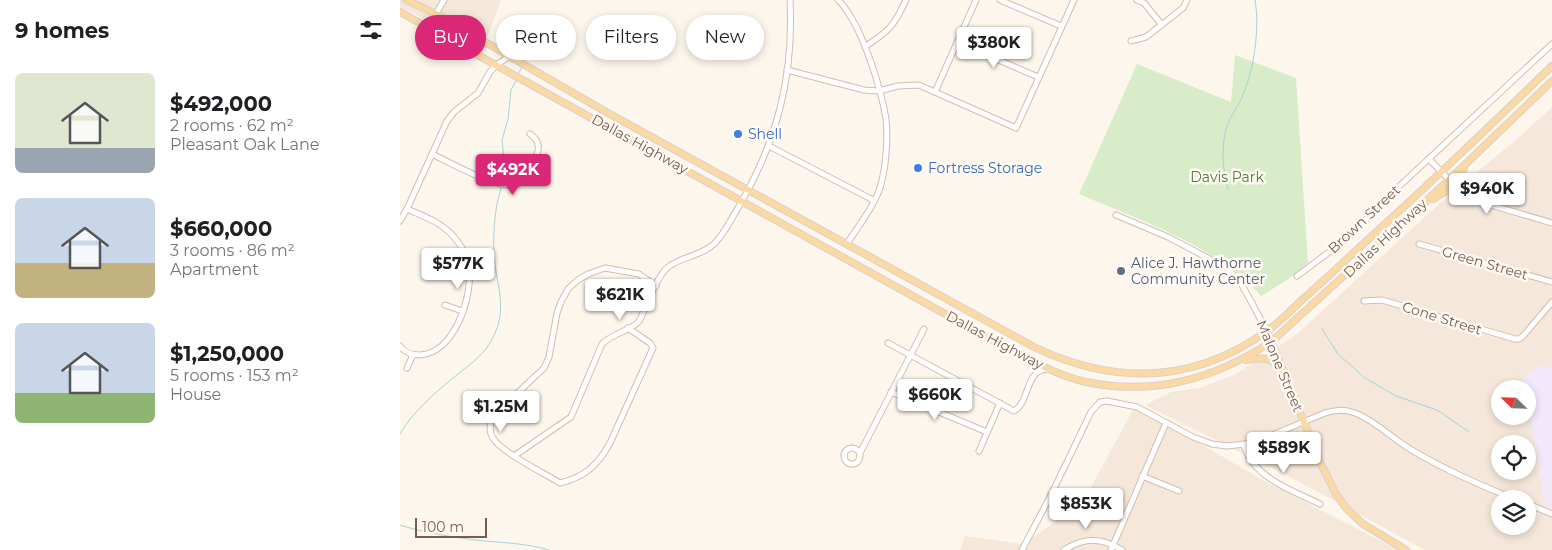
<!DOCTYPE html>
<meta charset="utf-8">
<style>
:root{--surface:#fff;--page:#f2f2f2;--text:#202124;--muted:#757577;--accent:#db2777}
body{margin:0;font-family:Montserrat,sans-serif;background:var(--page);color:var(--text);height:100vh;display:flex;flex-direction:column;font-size:19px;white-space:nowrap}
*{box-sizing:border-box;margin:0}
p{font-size:16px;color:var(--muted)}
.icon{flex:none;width:28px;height:28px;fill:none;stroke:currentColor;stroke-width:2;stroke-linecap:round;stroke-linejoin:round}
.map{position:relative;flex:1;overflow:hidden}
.drawer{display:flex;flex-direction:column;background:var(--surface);width:400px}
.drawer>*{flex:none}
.top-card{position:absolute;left:15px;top:15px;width:475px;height:45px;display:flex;gap:10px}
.needle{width:32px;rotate:293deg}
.buttons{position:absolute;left:1091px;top:380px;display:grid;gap:10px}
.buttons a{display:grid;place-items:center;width:45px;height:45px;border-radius:50%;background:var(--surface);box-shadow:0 2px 8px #0003;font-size:25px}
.scale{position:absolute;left:15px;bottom:12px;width:72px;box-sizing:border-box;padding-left:5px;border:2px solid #7a5c4d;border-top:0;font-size:14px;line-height:18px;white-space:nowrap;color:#7a5c4d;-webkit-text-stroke:4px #fffaf3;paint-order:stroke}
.price{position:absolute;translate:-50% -42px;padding:0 11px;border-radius:5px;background:#fff;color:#222;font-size:16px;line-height:32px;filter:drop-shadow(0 1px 2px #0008)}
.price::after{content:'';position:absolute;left:50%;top:30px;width:15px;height:11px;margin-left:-8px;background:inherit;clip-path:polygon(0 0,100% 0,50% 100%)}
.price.active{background:var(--accent);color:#fff}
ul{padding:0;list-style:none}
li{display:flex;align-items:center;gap:15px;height:125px;padding:0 15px}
li span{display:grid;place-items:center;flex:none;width:140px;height:100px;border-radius:8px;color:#555}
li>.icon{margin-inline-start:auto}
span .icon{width:60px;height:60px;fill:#fffc;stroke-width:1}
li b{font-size:21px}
h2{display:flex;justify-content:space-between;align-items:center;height:60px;padding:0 15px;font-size:21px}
.chip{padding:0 18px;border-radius:22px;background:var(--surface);box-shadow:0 2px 8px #0003;font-size:18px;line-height:45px}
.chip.active{background:var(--accent);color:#fff}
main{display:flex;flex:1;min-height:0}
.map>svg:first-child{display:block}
.residential{fill:#f5e8da;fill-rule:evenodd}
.education{fill:#f3e8fa}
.green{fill:#d8ecc9}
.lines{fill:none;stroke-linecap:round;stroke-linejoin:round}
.stream{stroke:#a5d3da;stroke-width:1}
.minor-casing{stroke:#d1beb0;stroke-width:7}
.major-casing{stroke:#dad1cd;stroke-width:8}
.minor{stroke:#fff;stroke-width:5}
.major{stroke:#fbd9a5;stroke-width:6}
.shop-dot{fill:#3f7fe0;stroke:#fffaf3;stroke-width:2}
.service-dot{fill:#5c6f8a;stroke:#fffaf3;stroke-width:2}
.labels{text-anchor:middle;stroke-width:5;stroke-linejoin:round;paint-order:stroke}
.shop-label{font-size:14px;fill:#366cbe;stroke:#fffaf3;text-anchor:start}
.street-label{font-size:14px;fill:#7a5c4d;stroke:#fffaf3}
.park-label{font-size:14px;fill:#537a41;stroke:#fffaf3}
.service-label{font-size:14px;fill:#4e5e75;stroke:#fffaf3;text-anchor:start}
</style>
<main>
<section class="drawer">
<h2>9 homes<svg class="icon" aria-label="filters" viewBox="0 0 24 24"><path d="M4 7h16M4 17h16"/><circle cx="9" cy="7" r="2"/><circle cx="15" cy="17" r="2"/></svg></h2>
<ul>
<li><span style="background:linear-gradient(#dfe7d0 75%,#9aa5b1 0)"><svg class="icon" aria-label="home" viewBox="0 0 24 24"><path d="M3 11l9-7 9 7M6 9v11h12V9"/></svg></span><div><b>$492,000</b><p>2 rooms · 62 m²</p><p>Pleasant Oak Lane</p></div></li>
<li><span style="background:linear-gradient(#c9d6e8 65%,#c2b280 0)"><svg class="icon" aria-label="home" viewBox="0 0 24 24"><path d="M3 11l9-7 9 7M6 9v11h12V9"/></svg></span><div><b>$660,000</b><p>3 rooms · 86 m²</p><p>Apartment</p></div></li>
<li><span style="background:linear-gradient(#c9d6e8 70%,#8fb573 0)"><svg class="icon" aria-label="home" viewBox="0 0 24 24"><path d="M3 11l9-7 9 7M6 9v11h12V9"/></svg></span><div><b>$1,250,000</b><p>5 rooms · 153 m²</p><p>House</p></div></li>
</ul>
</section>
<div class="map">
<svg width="1152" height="550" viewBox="0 0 1152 550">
<rect width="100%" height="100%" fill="#fdf6ec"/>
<!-- residential -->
<g class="residential">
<polygon points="0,0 101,0 82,52 38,26 0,7"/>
<path d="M1152,107V369L1140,365L1123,377L1125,389H1100V416H1128V402L1146,509L1152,512V550H1025L894,479L745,405L771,392L800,388L836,374L897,334L1039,204L1125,132ZM1100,444H1128V471H1100ZM1100,499H1128V526H1100Z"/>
<polygon points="735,406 868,483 999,550 560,550 565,536 623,544 682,504"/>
</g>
<!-- education -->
<polygon class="education" points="1140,365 1152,369 1152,512 1146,510 1128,402 1128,389 1125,389 1123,377"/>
<!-- green -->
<path class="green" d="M835,55L896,78L908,263L893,276L861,296C818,246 739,220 679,194L737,64L831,102Z"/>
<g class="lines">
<!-- stream -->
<g class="stream">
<polyline points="124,61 130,49 133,39"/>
<polyline points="118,75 122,67"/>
<polyline points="103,182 105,168 102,140 108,119 111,90 117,79"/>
<path d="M828,190C823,171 821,149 826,129C829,117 839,106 843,95C854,69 860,28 855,0"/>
<polyline points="922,329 938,354 965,378 996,396 1037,410 1069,432"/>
<path d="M0,434C13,411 37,391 58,374C77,359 90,350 98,325C104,305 98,285 95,265C92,244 94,205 102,186"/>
<path d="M0,525C22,532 45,536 68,539C95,543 123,542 149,550"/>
</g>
<!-- minor casing -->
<g class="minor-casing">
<g id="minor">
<path d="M438,0C461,22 481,88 486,119C488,137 486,167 481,184C477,202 457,228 447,244"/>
<polyline points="600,0 661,26"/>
<polyline points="737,0 744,3 762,25"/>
<polyline points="36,14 44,0"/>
<polyline points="731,41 746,37 783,8 787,0"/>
<polyline points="557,42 638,77"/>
<path d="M466,46C489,31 494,26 506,0"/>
<polyline points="387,70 464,90 479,91 498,86 519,85 616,128 674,0"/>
<polyline points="535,92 576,0"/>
<polyline points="369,146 473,200"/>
<path d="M32,154C49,162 102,192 118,184C127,180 132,169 135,160C140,148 140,141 130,134"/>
<polyline points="1029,159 1058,189 1074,200 1152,223"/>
<polyline points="7,209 47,121 54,112 78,93 90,72 96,65 110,56"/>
<polyline points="716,215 768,237 827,268 842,285 867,331"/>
<path d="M0,221L7,209C23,216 41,222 53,236C60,244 68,255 69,266C73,296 55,353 20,355C11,355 5,353 0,346"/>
<polyline points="1019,244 1152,282"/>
<polyline points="897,276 948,238 992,193 1152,44"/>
<polyline points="964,301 982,300 1115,339 1119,339 1124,335 1152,302"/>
<polyline points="45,305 62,311"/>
<path d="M228,328L250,343L253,348L210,443C198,465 185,477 160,483C144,473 101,452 93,438C88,431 90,423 94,415L144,368L149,357L157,313L161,302L168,289L178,280L188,274L205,268L239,274L256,286"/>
<path d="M488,343L614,411C630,402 625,370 647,369"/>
<polyline points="7,368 13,355"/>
<polyline points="491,392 587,432"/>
<path d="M844,445C853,478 892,490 920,504"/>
<circle cx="452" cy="456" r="8"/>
<polyline points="579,451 600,403"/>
<polyline points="460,453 524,329"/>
<path d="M114,456L171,417L202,344C214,332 232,331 240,320C246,306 258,272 271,265C285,256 303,255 315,243C325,233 331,219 338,208C377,142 394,76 390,0"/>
<polyline points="742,476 779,491"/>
<polyline points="1128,504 1152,514"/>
<path d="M622,550L652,493L691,412L700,402L707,401L737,407L793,437L812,444L827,446L853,443L925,413C936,410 944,409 955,413C974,420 992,438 1010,449C1043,469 1078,484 1114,499"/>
<path d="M664,550C685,537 700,537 722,550"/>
<polyline points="711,550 766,423"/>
</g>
</g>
<!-- major casing -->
<g class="major-casing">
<g id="major">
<path d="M6,0L40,16L208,113L634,347C714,385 793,384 867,331C880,322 891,310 903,299C927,278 950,256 973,235C1034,180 1093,123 1152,66"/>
<path d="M0,12L612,351C636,363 660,376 686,382C754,396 814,379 871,342L1049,180L1152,81"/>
<polyline points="1063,193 1060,177 1064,168"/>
<polyline points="1033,199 1048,190 1063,193"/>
<polyline points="867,331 921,464 936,494 946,508 963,524 1006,550"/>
<path d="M846,360C860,358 871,356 880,368"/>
</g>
</g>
<!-- minor -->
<use href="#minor" class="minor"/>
<!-- major -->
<use href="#major" class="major"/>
</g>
<!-- markers -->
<g class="shop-dot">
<circle cx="338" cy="134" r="5"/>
<circle cx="518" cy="168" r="5"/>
</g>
<circle class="service-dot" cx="721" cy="271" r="5"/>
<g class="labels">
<!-- shop labels -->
<g class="shop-label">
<text x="348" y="139">Shell</text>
<text x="528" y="173">Fortress Storage</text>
</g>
<!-- street labels -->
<g class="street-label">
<text transform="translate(240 144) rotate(29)" y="5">Dallas Highway</text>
<text transform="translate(964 219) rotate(-43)" y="5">Brown Street</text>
<text transform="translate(985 238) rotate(-43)" y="5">Dallas Highway</text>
<text transform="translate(1085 263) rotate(16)" y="5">Green Street</text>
<text transform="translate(1042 318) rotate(17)" y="5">Cone Street</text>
<text transform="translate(595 340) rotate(28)" y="5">Dallas Highway</text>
<text transform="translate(880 366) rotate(67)" y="5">Malone Street</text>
</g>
<!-- park labels -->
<g class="park-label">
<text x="827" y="182">Davis Park</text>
</g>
<!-- service labels -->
<g class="service-label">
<text x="731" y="268">Alice J. Hawthorne<tspan x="731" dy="16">Community Center</tspan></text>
</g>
</g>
</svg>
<div class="buttons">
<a><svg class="needle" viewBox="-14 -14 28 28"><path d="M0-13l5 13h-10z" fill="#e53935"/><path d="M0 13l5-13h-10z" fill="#757577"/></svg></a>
<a><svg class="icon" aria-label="locate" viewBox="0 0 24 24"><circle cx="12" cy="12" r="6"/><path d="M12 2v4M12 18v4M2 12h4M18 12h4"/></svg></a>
<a><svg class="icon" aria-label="layers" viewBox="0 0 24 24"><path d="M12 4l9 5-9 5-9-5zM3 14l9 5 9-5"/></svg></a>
</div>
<div class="scale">100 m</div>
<b class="price" style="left:594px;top:69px">$380K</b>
<b class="price active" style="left:113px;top:196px">$492K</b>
<b class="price" style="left:1087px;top:215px">$940K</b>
<b class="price" style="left:58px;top:290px">$577K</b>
<b class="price" style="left:220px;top:321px">$621K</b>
<b class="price" style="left:535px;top:421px">$660K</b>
<b class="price" style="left:101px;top:433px">$1.25M</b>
<b class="price" style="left:884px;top:474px">$589K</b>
<b class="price" style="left:686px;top:530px">$853K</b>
<div class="top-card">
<a class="chip active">Buy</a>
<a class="chip">Rent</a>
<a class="chip">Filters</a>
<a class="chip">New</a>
</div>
</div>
</main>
